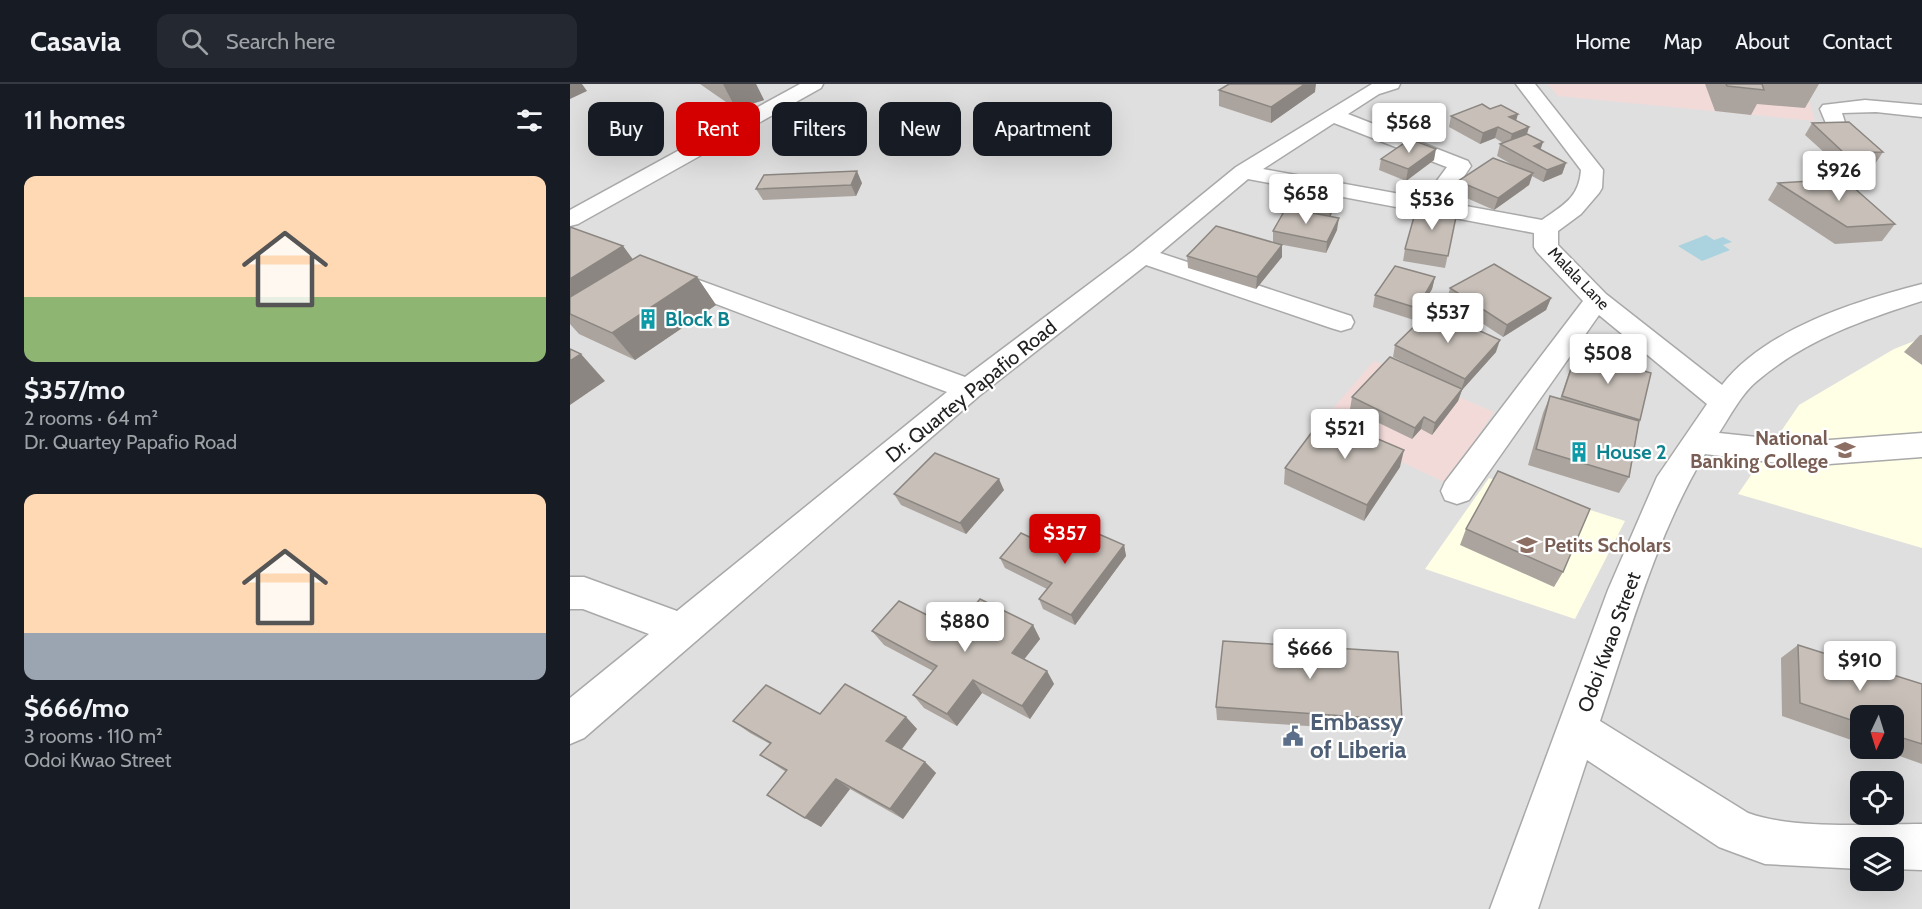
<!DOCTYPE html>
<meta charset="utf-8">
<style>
:root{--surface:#171b24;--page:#242831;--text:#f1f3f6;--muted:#9ea1a6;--line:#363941;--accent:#d40000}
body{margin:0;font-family:Cabin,sans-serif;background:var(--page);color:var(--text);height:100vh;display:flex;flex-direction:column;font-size:22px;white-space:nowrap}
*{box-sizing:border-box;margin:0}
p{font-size:20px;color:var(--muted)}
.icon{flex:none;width:33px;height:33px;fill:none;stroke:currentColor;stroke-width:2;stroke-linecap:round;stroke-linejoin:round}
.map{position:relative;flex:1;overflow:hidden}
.details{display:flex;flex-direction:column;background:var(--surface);width:570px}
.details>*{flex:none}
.banner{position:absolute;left:18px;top:18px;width:570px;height:54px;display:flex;gap:12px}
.needle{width:39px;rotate:184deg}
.tools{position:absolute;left:1280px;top:621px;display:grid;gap:12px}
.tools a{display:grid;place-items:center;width:54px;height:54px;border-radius:12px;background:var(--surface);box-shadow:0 6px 24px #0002;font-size:30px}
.price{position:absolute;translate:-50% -51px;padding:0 14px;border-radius:6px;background:#fff;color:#222;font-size:20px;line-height:39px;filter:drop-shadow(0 2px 3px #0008)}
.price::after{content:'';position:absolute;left:50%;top:36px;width:18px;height:14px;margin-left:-9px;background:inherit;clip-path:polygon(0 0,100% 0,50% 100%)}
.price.on{background:var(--accent);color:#fff}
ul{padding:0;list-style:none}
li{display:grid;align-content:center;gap:12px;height:318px;padding:0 24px}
li span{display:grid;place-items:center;height:186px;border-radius:12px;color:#555}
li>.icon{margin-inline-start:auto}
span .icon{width:108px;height:108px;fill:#fffc;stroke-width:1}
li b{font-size:26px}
h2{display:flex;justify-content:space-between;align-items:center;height:72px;padding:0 24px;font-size:26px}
.pill{padding:0 21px;border-radius:12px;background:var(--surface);box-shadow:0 6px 24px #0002;font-size:21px;line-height:54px}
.pill.on{background:var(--accent);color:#fff}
header{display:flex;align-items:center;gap:36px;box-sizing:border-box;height:84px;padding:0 30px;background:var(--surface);border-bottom:2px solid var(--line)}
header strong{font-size:28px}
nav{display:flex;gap:33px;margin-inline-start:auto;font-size:21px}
.search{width:420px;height:54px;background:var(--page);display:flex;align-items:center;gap:15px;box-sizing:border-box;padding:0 21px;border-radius:12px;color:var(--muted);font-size:22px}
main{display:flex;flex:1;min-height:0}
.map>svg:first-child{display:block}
.residential{fill:#e0dfdf;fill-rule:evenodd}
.commercial{fill:#f2dad9}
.education{fill:#ffffe5}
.water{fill:#aad3df}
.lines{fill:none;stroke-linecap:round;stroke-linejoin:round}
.minor-casing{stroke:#a9a9a9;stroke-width:3}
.minor{fill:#fff;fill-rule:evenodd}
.wall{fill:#aba49e}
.shaded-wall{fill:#8b8681}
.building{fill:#c7bfb8;stroke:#8b8681;stroke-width:1.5}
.labels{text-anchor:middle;stroke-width:4.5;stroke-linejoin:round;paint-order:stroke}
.far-street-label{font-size:16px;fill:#222;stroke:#fff}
.culture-label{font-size:20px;font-weight:bold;fill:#0d838f;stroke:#fff;text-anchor:start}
.street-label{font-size:20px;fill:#222;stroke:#fff}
.education-label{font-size:20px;font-weight:bold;fill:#785e54;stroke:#fff;text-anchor:end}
.near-service-label{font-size:24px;font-weight:bold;fill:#4e5e75;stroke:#fff;text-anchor:start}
</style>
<header>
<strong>Casavia</strong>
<div class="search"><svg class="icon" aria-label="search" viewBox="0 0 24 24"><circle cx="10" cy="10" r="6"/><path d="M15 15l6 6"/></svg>Search here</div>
<nav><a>Home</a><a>Map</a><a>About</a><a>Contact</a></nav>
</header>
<main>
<section class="details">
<h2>11 homes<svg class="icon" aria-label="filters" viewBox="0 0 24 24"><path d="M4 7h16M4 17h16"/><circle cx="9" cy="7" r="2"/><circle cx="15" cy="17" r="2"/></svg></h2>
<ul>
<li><span style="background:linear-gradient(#ffd9b3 65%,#8fb573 0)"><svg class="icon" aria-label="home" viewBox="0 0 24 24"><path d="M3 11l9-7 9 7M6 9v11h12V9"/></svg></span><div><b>$357/mo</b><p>2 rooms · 64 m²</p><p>Dr. Quartey Papafio Road</p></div></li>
<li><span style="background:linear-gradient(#ffd9b3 75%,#9aa5b1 0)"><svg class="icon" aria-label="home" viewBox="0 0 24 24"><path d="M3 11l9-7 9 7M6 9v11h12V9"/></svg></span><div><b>$666/mo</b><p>3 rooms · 110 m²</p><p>Odoi Kwao Street</p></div></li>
</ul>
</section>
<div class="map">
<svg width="1352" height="825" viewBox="0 0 1352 825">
<rect width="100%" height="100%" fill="#f2efe9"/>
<!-- residential -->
<path class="residential" d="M0,0H1352V825H0ZM1290,632H1323V664H1290ZM1290,698H1323V730H1290ZM1290,764H1323V796H1290Z"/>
<!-- commercial -->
<g class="commercial">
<polygon points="978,0 1234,0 1245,37 988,12"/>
<polygon points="804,277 924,328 876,399 750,339"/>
</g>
<!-- education -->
<g class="education">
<polygon points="1352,254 1352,464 1168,410 1229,321 1324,265"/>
<polygon points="919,394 1055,437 1005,535 855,485"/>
</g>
<!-- water -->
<polygon class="water" points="1136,151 1144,156 1153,153 1162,158 1153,161 1160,166 1132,177 1108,162"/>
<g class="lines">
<!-- minor casing -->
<g class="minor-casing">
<g id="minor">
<polygon points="230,0 253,0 251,4 8,140 0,142 0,126"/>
<path d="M802,0H830L828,4L809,10L778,30L898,77L901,82C892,95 884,111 866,107L863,102L877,83L874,82L764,39L693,85L972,136C993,121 1009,114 1011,86L946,0H965L1033,86L1032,104L1029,109L1011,130L988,147V161L1036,210L1152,301C1195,245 1286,217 1352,200V217C1293,236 1235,256 1187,297C1172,309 1160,332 1149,349L1233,358L1352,349V373L1233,382L1135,370C1086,452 1060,547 1030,637L1178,729C1224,746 1301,740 1352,740V786L1323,785V764H1290V785L1195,780L1165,769L1149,763L1017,676L968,825H920L1038,506L1087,393L1137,320L1029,231L899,416L887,420L875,416L871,407L875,398L1013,217L967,168L964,163V149L678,95L590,169L781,232L784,238L781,244L771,247L761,244L576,181L409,312L14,654L0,660V614L79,550L13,525H0V493H14L107,527L377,308L86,197L82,192L86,187L95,184L104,187L395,293L563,167L666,83Z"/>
<polygon points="1295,16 1352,21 1352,33 1306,28 1272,29 1277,45 1274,49 1260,49 1250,25 1253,21"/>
</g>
</g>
<!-- minor -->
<use href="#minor" class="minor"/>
</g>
<!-- wall -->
<g class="wall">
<polygon points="130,0 186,0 194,16 166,25"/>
<polygon points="1135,0 1249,0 1235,24 1187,20 1181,31 1145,27"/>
<polygon points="649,6 745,8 701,39 649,22"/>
<polygon points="881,32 946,37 959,43 957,50 973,58 970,65 996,79 992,90 973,98 962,92 959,101 924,126 885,109 888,97 948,84 927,72 930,60 933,59 925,54 910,60 879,43"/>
<polygon points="1242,39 1313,68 1305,80 1267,80 1235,51"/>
<polygon points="811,75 864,76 836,97 809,86"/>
<polygon points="292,99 286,112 193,116 186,105"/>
<polygon points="1208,99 1325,140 1312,157 1265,160 1198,116"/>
<polygon points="767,106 766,118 760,132 767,146 756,169 703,159 712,173 686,205 618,184 617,172 703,159 703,147 713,130 709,129 709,117"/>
<polygon points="887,128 875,184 833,177 835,165"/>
<polygon points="0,143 53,162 63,176 127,193 146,221 65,276 9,250 0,240"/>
<polygon points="865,193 862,205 844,236 803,223 805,211"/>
<polygon points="880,204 981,214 976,226 933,253 877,216"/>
<polygon points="1350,251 1352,251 1352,281 1334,268"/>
<polygon points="825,261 926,268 892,306 888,317 862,351 851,345 842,355 780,325 782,313 852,287 823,273"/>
<polygon points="1007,267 1070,336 1069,338 1059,393 1049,409 958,381 973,329 980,312 990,315 1002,279"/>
<polygon points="830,383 794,437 714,400 715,384"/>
<polygon points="434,406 396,450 331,421 324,410"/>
<polygon points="896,445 993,488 984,503 890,461"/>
<polygon points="554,461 556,472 505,541 473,525 469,515 477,505 435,484 430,474 487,466"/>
<polygon points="463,541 470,555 454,575 477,587 484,600 460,635 412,609 387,642 354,624 343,611 363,587 314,561 302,547 385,545"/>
<polygon points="1228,561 1352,600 1352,680 1307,664 1323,664 1323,632 1290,632 1290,659 1212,632 1211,574"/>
<polygon points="646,623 832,636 827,648 647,636"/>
<polygon points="250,630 336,633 347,645 331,665 355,678 366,689 333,735 280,705 251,743 216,688 190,671 200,660 180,649 163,637"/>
</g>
<!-- shaded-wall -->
<g class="shaded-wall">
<polygon points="0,0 12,0 17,7 0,15"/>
<polygon points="153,0 186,0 194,16 166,25"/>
<polygon points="735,0 746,0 745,8 701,39 701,23"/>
<polygon points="948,30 945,41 939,33"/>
<polygon points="928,43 925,54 910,60 913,49"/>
<polygon points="959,43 955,55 939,62 942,50"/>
<polygon points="973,58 969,70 964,62"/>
<polygon points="866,65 864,76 836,97 838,85"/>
<polygon points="996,79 992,90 973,98 977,86"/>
<polygon points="287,87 292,99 286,112 281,101"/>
<polygon points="963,89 959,101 924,126 928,114"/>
<polygon points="767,106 766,118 759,137 760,125"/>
<polygon points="769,134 767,146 756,169 757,158"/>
<polygon points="712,161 712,173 686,205 687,193"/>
<polygon points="53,162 73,189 0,230 0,195"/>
<polygon points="127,193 146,221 65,276 42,249"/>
<polygon points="865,193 862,205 844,236 847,224"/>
<polygon points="981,214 976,226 933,253 937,241"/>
<polygon points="930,256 926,268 892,306 888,317 862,351 865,339 891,306 895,295"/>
<polygon points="11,270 35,297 0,321 0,277"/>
<polygon points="854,333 851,345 842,355 845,344"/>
<polygon points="834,366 830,383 794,437 797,421"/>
<polygon points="429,395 434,406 396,450 390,439"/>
<polygon points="554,461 556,472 505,541 501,531"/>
<polygon points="463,541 470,555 449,582 442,569"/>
<polygon points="477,587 484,600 460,635 452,622"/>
<polygon points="403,596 412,609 387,642 377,630"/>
<polygon points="336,633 347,645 329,669 316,657"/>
<polygon points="355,678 366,689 333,735 320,725"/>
<polygon points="266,695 280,705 251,743 235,734"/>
</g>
<!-- building -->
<g class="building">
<polygon points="659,0 735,0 701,23 649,6"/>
<polygon points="1156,0 1192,0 1194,6 1157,2"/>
<polygon points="912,20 920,25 931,21 948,30 939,33 959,43 942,50 928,43 913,49 881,32"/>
<polygon points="1279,38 1313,68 1274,69 1242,39"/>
<polygon points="957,50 973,58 964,62 996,79 977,86 930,60"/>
<polygon points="840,55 866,65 838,85 811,75"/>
<polygon points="923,74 963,89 928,114 888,97"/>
<polygon points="287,87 281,101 186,105 194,91"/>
<polygon points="1274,95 1325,140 1277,143 1208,99"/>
<polygon points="717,99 767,106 760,125 709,117"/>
<polygon points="847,122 887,128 878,172 835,165"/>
<polygon points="716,124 769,134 757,158 703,147"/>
<polygon points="646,142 712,161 687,193 617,172"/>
<polygon points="0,143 53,162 0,195"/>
<polygon points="70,171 127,193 42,249 0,230 0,213"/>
<polygon points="924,180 981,214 937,241 880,204"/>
<polygon points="825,182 865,193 847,224 805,211"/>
<polygon points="862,225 930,256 895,295 825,261"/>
<polygon points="0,265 11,270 0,277"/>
<polygon points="1007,267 1081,289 1070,336 992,312"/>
<polygon points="820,273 892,305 865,339 854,333 845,344 782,313"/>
<polygon points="980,312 1069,337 1059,393 966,365"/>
<polygon points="754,332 834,366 797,421 715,384"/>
<polygon points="365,369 429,395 390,439 324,410"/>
<polygon points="928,387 1020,425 993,488 896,445"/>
<polygon points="508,441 554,461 501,531 469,515 482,499 430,474 451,449 487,466"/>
<polygon points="410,515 463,541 442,569 477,587 452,622 403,596 377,630 343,611 367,582 302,547 329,517 385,545"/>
<polygon points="653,557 828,568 832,636 646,623"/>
<polygon points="1228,561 1352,600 1352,660 1323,651 1323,632 1290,632 1290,639 1230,619"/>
<polygon points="275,600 336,633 316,657 355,678 320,725 266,695 235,734 197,711 217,686 190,671 201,659 163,637 196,601 250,630"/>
</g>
<!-- icons -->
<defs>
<g id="building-bare" transform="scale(1.62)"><path d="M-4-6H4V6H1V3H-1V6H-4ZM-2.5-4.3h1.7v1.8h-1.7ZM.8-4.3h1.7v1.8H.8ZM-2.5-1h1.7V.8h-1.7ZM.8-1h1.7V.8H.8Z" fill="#0f9aa8" stroke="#fff" stroke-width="2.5" paint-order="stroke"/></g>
<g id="university-bare" transform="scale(1.62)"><path d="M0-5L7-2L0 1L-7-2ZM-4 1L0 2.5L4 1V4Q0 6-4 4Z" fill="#8d6e63" stroke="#fff" stroke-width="2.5" paint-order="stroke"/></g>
<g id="school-bare" transform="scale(1.62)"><path d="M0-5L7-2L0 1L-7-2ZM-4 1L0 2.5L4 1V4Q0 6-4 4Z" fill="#8d6e63" stroke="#fff" stroke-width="2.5" paint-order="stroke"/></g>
<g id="civic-bare" transform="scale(1.62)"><path d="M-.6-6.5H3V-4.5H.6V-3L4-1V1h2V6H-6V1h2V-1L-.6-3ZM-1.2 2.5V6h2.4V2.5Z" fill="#5c6f8a" stroke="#fff" stroke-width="2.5" paint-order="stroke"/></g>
</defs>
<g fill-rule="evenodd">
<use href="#building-bare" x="78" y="235"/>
<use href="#university-bare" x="1275" y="366"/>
<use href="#building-bare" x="1009" y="368"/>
<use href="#school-bare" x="957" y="461"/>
<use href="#civic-bare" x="723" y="652"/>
</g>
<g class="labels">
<!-- far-street labels -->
<g class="far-street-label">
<text transform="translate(1009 194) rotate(46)" y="6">Malala Lane</text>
</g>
<!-- culture labels -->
<g class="culture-label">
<text x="95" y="242">Block B</text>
<text x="1026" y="375">House 2</text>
</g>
<!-- street labels -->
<g class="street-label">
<text transform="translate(401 307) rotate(-39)" y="7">Dr. Quartey Papafio Road</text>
<text transform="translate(1039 558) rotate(-70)" y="7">Odoi Kwao Street</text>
</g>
<!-- education labels -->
<g class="education-label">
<text x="1258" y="361">National<tspan x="1258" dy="23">Banking College</tspan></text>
<text x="974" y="468" text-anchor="start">Petits Scholars</text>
</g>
<!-- near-service labels -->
<g class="near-service-label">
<text x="740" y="646">Embassy<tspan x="740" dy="28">of Liberia</tspan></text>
</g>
</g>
</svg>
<div class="tools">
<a><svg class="needle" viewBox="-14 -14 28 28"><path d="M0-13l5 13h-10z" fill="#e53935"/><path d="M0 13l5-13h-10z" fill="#9ea1a6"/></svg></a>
<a><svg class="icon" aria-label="locate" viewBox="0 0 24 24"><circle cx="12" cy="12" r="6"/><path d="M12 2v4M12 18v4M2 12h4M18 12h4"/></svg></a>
<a><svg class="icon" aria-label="layers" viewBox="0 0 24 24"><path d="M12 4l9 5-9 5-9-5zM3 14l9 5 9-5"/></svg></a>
</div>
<b class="price" style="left:839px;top:70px">$568</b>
<b class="price" style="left:1269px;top:118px">$926</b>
<b class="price" style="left:736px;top:141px">$658</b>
<b class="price" style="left:862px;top:147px">$536</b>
<b class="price" style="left:878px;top:260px">$537</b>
<b class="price" style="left:1038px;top:301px">$508</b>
<b class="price" style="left:775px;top:376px">$521</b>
<b class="price on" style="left:495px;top:481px">$357</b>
<b class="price" style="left:395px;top:569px">$880</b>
<b class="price" style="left:740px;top:596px">$666</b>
<b class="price" style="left:1290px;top:608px">$910</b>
<div class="banner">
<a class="pill">Buy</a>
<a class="pill on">Rent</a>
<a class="pill">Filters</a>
<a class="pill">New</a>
<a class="pill">Apartment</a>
</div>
</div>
</main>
